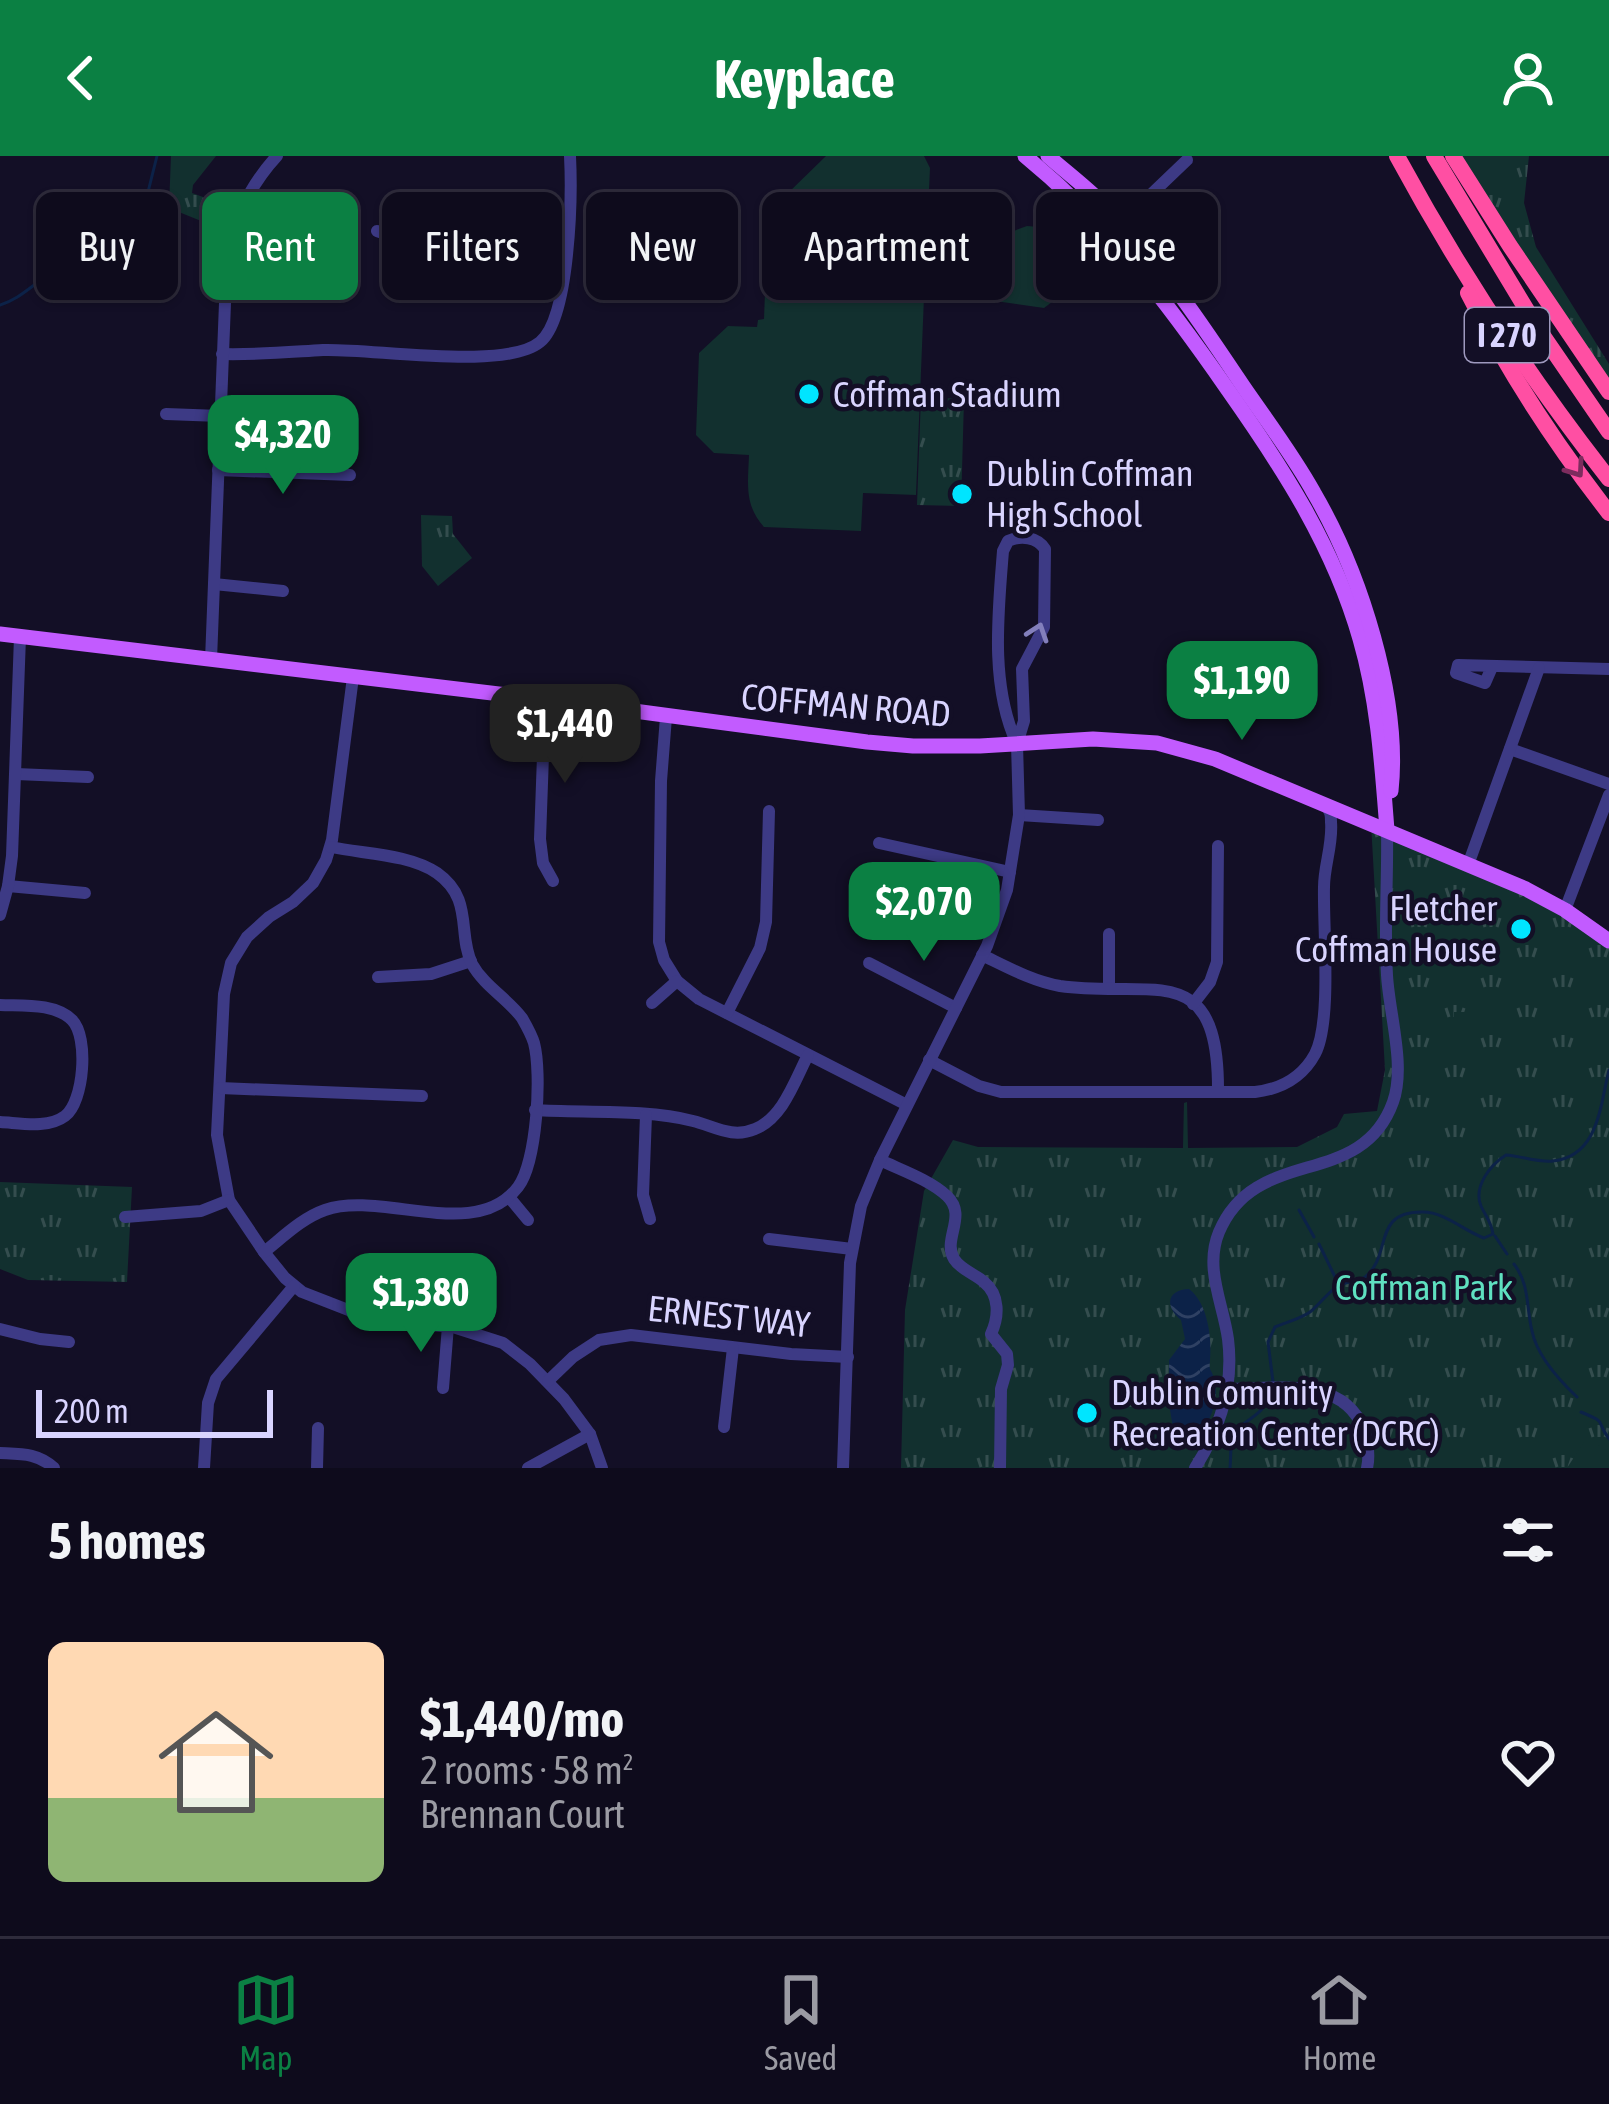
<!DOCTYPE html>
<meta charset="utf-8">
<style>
:root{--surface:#0e0b1c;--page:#1c1929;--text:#f1f3f6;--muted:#9b9ba3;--line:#2e2b3b;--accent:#0b8043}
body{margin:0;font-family:"Asap Condensed",sans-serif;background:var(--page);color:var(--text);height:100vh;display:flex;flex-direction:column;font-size:45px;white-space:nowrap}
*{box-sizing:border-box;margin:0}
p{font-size:39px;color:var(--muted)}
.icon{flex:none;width:66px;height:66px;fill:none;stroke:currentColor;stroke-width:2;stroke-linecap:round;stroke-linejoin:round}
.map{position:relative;height:1312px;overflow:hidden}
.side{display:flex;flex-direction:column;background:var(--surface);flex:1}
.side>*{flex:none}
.banner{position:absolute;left:36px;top:36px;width:1539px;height:108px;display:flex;gap:24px}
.scale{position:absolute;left:36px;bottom:30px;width:237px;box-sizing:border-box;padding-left:12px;border:6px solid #d9d4ff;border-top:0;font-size:33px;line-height:42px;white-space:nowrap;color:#d9d4ff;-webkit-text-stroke:9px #130f26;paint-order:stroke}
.price{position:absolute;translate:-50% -102px;padding:0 27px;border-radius:24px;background:var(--accent);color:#fff;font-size:39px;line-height:78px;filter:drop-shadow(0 3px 6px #0008)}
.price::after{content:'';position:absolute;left:50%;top:72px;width:36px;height:27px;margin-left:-18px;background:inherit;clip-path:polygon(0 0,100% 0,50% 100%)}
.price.active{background:#222;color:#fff}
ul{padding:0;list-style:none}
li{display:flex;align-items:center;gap:36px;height:300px;padding:0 48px}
li span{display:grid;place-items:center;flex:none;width:336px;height:240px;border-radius:18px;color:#555}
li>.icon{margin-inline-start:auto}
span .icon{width:144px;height:144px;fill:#fffc;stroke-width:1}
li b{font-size:51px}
h2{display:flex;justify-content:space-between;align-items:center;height:144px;padding:0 48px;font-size:51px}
.chip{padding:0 42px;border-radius:18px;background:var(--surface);box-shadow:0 3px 9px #0004,0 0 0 3px var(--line);font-size:42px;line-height:108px}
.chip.active{background:var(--accent);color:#fff}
header{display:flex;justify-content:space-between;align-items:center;height:156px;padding:0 48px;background:var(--accent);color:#fff;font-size:54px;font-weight:700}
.dock{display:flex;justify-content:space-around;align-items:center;height:168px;border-top:3px solid var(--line);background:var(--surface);font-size:33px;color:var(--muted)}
.dock a{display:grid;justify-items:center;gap:6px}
.dock .active{color:var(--accent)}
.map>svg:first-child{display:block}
.grass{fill:url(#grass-tufts)}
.pitch{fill:#12302f}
.water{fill:url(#water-waves)}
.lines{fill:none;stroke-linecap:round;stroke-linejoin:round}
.stream{stroke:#0c2248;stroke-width:3}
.minor{stroke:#3d3a85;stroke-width:12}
.major{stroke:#c25bff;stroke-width:15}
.highway{stroke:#ff4fa3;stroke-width:16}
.oneway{stroke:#7d2c5e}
.oneway2{stroke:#837fbc}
.poi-dot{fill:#00e5ff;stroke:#130f26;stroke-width:4.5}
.labels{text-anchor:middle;stroke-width:9;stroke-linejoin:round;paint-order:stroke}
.shield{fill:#130f26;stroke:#9e99be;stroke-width:3}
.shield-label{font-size:33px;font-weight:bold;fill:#d9d4ff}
.poi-label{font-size:36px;fill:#d9d4ff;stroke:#130f26;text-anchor:start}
.street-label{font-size:36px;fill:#d9d4ff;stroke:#130f26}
.park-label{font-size:36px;fill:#5fe0c0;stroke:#130f26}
</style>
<header><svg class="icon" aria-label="back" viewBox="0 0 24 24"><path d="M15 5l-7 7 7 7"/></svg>Keyplace<svg class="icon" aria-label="person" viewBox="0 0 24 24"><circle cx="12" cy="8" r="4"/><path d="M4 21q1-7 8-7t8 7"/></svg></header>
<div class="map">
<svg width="1609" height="1312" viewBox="0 0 1609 1312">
<defs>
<pattern id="grass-tufts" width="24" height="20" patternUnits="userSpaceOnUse" patternTransform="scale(3)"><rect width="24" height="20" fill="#12302f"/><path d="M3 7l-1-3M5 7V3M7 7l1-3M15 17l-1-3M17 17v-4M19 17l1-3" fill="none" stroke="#344d4e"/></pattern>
<pattern id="water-waves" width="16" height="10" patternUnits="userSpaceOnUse" patternTransform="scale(3)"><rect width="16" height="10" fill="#0c2248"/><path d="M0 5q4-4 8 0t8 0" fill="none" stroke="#2f4163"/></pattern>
</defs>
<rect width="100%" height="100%" fill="#130f26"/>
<!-- grass -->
<g class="grass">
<polygon points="171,0 216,0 193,29 192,37 233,52 226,75 169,52"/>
<polygon points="1460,0 1529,0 1524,47 1536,91 1609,208 1609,226"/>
<polygon points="921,241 964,243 961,350 917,349"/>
<polygon points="421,359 452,360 453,378 472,402 438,430 422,410"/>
<polygon points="1371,667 1526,733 1609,785 1609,1312 901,1312 905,1154 924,1035 953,984 978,991 1183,992 1184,947 1187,946 1188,992 1297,991 1337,971 1344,958 1377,955 1385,914"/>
<polygon points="0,1026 132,1031 127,1126 28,1124 0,1113"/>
</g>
<!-- pitch -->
<g class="pitch">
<polygon points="826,0 924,0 930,12 926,104 911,118 783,117 784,41"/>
<path d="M1027,70L1051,72L1064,77L1052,146L1044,152L974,142C971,103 992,81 1027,70Z"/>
<path d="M765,136L924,141L916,339L863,337L861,375L764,371C744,349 748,327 749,299L714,297L696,279L699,197L728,170L757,171L758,164L764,163Z"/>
<rect x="1454" y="856" width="34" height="22"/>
<polygon points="1584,1286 1595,1286 1609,1297 1609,1312 1567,1312"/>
</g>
<!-- water -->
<path class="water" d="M1189,1133C1208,1147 1212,1183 1210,1204C1209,1218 1211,1210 1214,1223C1221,1248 1206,1277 1186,1290L1178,1288C1174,1279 1169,1252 1169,1241L1179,1230L1169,1220V1204L1185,1183L1181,1164C1165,1151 1166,1134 1189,1133Z"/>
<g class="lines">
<!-- stream -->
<g class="stream">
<path d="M0,149C29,141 46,109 77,112L149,79L151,67L145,48L157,0"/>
<polyline points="1299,1054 1314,1081"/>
<polyline points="1495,1080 1507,1098"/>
<polyline points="1319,1088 1339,1129"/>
<path d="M1514,1108C1530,1129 1526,1151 1532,1175C1537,1200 1559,1224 1577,1241"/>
<path d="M1273,1226L1268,1186L1275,1171C1287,1166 1300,1163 1310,1156C1320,1148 1328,1136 1338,1130C1347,1125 1356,1127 1365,1121C1393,1099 1371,1055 1423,1056C1445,1056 1464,1075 1484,1082L1493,1078C1491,1065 1486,1061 1481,1050C1473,1031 1490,1009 1506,999C1521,1000 1539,1007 1553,1005C1599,1000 1600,949 1609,914"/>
<path d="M1581,1256C1609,1268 1594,1262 1609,1283"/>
<path d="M1230,1312C1231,1302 1230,1290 1233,1281C1240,1262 1263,1265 1271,1235"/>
</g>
<!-- minor -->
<g class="minor">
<polyline points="1118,70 1187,4"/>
<polyline points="377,75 403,84 566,91"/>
<path d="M222,198C256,199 289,196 323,194C371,192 505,215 540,186C570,162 572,39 570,0"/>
<polyline points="166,258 220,260"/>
<polyline points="218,314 350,319"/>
<polyline points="214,428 283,435"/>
<path d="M211,504L227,96C236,59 251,28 277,0"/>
<polyline points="1492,511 1485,527 1456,517 1458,509 1609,513"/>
<polyline points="353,521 332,684 326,704 313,727 293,746 269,761 247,781 231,807 224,838 217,979 229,1044 264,1096 285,1122 302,1136 374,1164 453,1171 503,1187 530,1208 564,1243 590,1278 602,1312"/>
<polyline points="545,544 540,683 543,707 553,725"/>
<polyline points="666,561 661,625 659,786 664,804 677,825 699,843 907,949"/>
<polyline points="1510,593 1609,628"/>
<polyline points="16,618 88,621"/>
<polyline points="1019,659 1098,664"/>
<polyline points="879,687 1010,716"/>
<polyline points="1468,709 1539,512"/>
<polyline points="8,730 85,737"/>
<polyline points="1565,754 1609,639"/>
<polyline points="0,759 8,730 12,700 20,481"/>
<polyline points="1109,778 1109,831"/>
<path d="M982,799C1007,811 1032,825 1060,830C1152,843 1219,800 1218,936"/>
<polyline points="869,807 956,852"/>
<polyline points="378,821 431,818 471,805"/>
<polyline points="652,847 677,825"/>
<polyline points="1193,848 1210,826 1217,806 1218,690"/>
<path d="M0,849C23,850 55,847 72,864C89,881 84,946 65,960C48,973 20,967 0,966"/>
<polyline points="727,857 760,792 766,766 769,655"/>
<path d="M929,904L979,930L1001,936H1255C1281,933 1302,922 1315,898C1332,866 1323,772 1324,731C1324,710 1333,688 1331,666C1331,656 1330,657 1326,649"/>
<polyline points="220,932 422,940"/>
<path d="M535,954C584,957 647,953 693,965C714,970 732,983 755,973C783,962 795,924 808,899"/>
<polyline points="646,959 643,1039 650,1063"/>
<path d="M880,1004C901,1014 930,1024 947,1040C968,1060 942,1083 954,1103C961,1114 975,1118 984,1126C1000,1139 999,1161 991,1178L1007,1198L1008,1209L1001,1233L1000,1312"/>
<polyline points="509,1041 528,1064"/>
<polyline points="125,1061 201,1055 229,1044"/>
<polyline points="769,1083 852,1093"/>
<path d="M264,1096C283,1081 302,1062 325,1054C381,1034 476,1087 518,1031C537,1006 542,917 534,887C532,880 526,869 522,862C508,843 484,830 472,808C457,777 474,743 437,717C409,698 364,698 331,691"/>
<polyline points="0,1173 40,1183 69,1186"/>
<polyline points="548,1225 573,1201 599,1184 631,1179 791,1198 848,1201"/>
<polyline points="443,1232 448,1170"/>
<path d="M1228,1233C1276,1233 1343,1219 1364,1274C1368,1287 1370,1299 1367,1312"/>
<polyline points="724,1271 733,1192"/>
<path d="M0,1297C21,1298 38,1297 54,1312"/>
<polyline points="204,1312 208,1247 216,1223 294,1130"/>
<polyline points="317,1312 318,1272"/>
<polyline points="528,1312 590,1278"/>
<path d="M843,1312L850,1107L861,1050L880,1004L987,790L1007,734L1019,659L1017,588L1024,565L1022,513L1044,471L1045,393C1037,381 1021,379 1008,385L1003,395C998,458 990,530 1017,588"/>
<path d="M1195,1312C1220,1273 1234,1230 1228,1183C1223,1147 1204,1112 1219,1076C1256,988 1361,1035 1393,946C1406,910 1389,857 1387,819C1384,771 1388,722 1387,674"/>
</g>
<!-- major -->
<g class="major">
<path d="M1025,0C1108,68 1167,146 1228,234C1283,312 1334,391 1360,483C1378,545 1382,610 1387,674"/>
<path d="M1048,0C1066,16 1086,31 1103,48C1158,102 1200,166 1243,230C1267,265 1293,299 1314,337C1360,416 1401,542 1391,635"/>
<polyline points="0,478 574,547 867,586 913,590 980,590 1093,583 1157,587 1215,603 1526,733 1565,754 1609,785"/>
</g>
<!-- highway -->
<g class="highway">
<path d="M1397,0C1458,113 1530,222 1609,323"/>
<polyline points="1434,0 1537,171 1609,276"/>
<polyline points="1453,0 1510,90 1609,236"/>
<path d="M1468,137C1507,214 1556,289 1609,357"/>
</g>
</g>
<!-- one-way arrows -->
<defs><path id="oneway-chevron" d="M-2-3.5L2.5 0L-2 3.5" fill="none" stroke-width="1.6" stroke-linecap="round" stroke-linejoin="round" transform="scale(3)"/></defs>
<use class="oneway" href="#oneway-chevron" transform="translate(1576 313) rotate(55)"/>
<use class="oneway2" href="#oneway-chevron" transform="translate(1038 476) rotate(-71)"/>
<!-- markers -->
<g class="poi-dot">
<circle cx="809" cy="238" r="12"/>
<circle cx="962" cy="338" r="12"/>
<circle cx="1521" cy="773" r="12"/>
<circle cx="1087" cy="1257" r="12"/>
</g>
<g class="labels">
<!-- shield labels -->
<rect class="shield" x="1465" y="152" width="84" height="54" rx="9"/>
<g class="shield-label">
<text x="1507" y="191">I 270</text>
</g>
<!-- poi labels -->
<g class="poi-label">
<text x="833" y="251">Coffman Stadium</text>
<text x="986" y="330">Dublin Coffman<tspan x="986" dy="41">High School</tspan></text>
<text x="1497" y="765" text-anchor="end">Fletcher<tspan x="1497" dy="41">Coffman House</tspan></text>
<text x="1111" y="1249">Dublin Comunity<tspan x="1111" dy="41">Recreation Center (DCRC)</tspan></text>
</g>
<!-- street labels -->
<g class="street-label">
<text transform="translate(846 549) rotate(5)" y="13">COFFMAN ROAD</text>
<text transform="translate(729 1160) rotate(6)" y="13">ERNEST WAY</text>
</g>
<!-- park labels -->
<g class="park-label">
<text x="1424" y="1144">Coffman Park</text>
</g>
</g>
</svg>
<div class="scale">200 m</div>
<b class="price" style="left:283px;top:341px">$4,320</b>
<b class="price" style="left:1242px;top:587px">$1,190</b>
<b class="price active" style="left:565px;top:630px">$1,440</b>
<b class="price" style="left:924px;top:808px">$2,070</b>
<b class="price" style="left:421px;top:1199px">$1,380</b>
<div class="banner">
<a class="chip">Buy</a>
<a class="chip active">Rent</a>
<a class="chip">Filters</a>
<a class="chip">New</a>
<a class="chip">Apartment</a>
<a class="chip">House</a>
</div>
</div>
<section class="side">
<h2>5 homes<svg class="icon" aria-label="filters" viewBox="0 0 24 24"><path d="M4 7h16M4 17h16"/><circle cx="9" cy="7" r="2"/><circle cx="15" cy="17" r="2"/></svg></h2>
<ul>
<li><span style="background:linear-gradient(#ffd9b3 65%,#8fb573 0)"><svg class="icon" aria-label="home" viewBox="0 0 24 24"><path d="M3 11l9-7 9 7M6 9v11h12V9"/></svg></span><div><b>$1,440/mo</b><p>2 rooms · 58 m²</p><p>Brennan Court</p></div><svg class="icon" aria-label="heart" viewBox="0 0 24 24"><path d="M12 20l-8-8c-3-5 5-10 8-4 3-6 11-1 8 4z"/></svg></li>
</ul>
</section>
<nav class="dock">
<a class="active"><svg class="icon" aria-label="map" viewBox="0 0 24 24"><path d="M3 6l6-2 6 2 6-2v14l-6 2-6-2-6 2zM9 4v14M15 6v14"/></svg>Map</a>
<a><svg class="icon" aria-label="saved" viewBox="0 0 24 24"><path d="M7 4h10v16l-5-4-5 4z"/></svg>Saved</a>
<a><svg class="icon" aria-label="home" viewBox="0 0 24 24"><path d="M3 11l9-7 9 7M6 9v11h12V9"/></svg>Home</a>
</nav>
